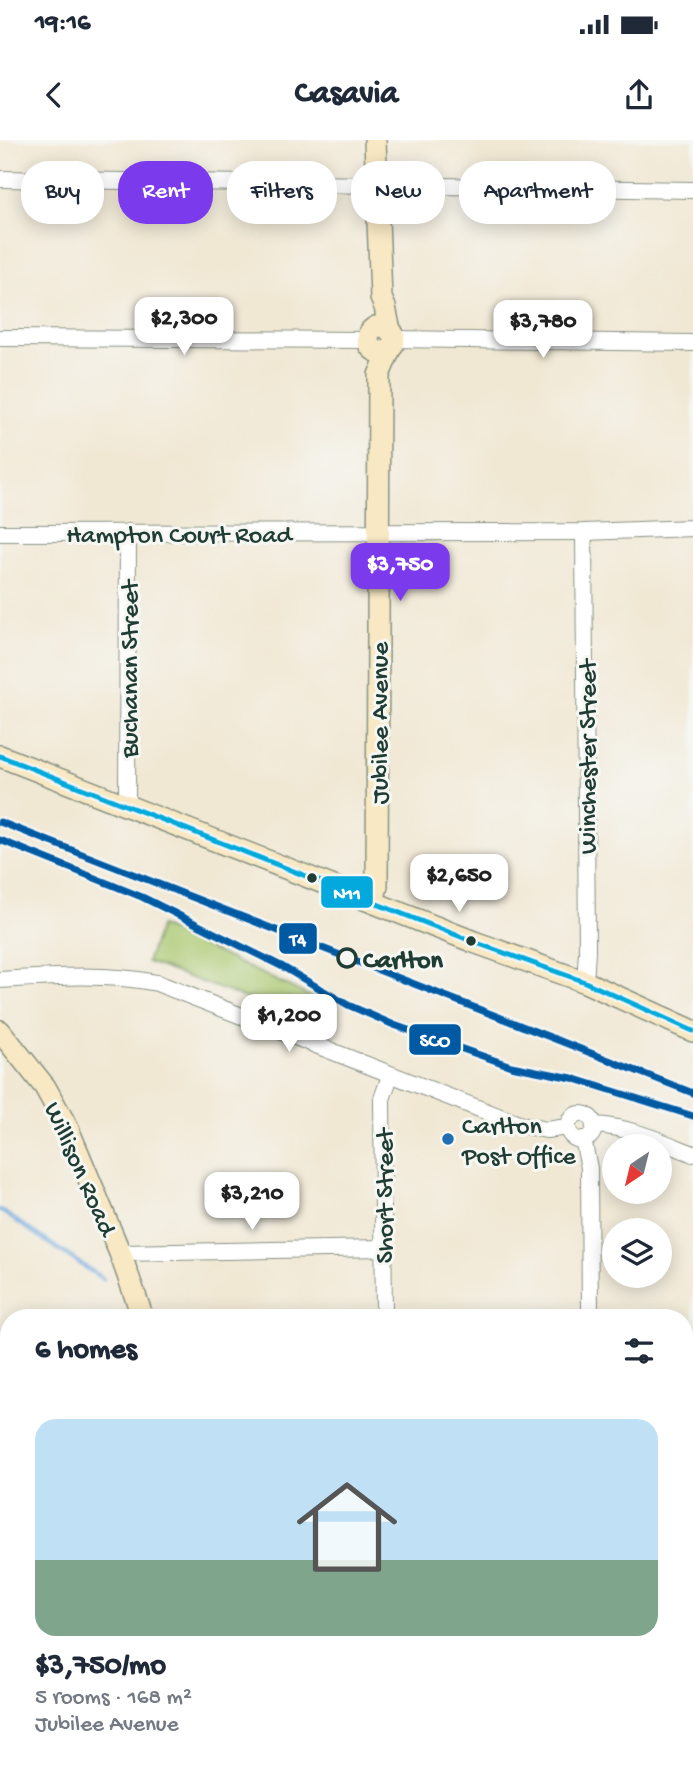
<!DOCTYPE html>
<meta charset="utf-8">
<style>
:root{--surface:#fff;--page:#f6f6f7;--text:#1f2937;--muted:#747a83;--line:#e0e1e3;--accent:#7c3aed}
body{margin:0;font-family:"Gochi Hand",sans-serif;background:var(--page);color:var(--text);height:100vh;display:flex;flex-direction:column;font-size:26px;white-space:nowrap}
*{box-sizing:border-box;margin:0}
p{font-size:23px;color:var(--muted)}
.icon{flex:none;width:38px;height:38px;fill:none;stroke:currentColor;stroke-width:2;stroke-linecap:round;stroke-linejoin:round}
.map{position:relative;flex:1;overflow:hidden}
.drawer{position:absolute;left:0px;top:1169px;width:693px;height:471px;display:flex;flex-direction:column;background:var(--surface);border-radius:28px 28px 0 0;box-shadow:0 4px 18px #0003}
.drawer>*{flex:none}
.hud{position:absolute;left:21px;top:21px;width:651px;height:63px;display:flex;gap:14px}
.needle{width:46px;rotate:215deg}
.tools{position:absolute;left:602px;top:994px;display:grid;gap:14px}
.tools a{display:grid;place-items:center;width:70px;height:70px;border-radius:50%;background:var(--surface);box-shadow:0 4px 18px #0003;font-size:35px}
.price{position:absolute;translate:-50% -60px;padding:0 16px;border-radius:14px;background:#fff;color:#222;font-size:23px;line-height:46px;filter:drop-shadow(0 2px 4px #0008)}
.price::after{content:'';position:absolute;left:50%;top:42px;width:21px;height:16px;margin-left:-10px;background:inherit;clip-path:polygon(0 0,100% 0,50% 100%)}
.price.active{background:var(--accent);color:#fff}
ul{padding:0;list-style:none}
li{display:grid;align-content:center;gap:14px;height:371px;padding:0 35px}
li+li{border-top:2px solid var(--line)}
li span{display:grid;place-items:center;height:217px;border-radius:21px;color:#555}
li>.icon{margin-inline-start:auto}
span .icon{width:126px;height:126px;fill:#fffc;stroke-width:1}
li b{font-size:30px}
h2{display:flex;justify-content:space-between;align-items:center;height:84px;padding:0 35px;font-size:30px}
.pill{padding:0 24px;border-radius:28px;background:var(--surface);box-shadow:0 4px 18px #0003;font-size:24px;line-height:63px}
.pill.active{background:var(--accent);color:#fff}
.status{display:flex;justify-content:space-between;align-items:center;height:49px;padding:0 35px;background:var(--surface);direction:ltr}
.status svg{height:19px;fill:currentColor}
header{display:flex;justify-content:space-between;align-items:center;height:91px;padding:0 35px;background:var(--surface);font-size:32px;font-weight:800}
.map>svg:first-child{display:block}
.green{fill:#aac86f;stroke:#648252;stroke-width:2}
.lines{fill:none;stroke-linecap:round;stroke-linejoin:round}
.stream{stroke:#6da8dd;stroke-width:4.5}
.street-casing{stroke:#889284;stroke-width:18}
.secondary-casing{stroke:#889284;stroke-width:24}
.street{stroke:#fff;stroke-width:16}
.secondary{stroke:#f8e8c3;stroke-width:21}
.bus-1-casing{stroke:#f6f6f2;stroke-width:10}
.bus-1{stroke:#03a9dc;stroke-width:5}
.rail-1-casing{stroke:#f6f6f2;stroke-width:12}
.rail-2-casing{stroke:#f6f6f2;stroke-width:12}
.rail-1{stroke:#005aa3;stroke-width:7}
.rail-2{stroke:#005aa3;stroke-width:7}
.bus-dot{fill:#1f3d34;stroke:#f6f6f2;stroke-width:2.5}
.stop-dot{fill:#f6f6f2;stroke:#1f3d34;stroke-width:3.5}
.poi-dot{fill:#1f6fb2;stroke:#f6f6f2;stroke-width:2.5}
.labels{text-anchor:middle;stroke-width:6;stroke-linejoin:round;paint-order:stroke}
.street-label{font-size:26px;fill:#1f3d34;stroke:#f6f6f2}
.stop-label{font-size:26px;font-weight:bold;fill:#1f3d34;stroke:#f6f6f2;text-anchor:start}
.poi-label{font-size:26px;fill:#1f3d34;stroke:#f6f6f2;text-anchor:start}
.line-badge{stroke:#f6f6f2;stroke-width:2.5}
.badge-label{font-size:19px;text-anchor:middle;font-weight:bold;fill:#fff}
</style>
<div class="status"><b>19:16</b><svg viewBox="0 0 49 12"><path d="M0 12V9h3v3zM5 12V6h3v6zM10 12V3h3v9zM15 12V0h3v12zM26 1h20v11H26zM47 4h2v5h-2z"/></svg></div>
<header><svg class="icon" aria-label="back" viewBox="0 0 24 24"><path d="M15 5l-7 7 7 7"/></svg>Casavia<svg class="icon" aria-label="share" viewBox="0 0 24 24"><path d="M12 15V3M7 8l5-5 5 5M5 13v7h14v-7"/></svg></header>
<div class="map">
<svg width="693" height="1639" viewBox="0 0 693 1639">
<rect width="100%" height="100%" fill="#f6f6f2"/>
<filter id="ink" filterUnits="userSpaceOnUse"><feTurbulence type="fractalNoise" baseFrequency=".0143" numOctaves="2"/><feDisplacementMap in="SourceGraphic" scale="14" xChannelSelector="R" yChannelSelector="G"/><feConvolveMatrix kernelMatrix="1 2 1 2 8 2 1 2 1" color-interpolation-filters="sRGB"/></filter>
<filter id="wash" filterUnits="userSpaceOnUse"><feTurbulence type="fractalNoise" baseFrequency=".00686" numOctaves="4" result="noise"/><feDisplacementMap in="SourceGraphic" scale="28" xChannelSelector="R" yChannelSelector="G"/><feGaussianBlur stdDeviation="1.57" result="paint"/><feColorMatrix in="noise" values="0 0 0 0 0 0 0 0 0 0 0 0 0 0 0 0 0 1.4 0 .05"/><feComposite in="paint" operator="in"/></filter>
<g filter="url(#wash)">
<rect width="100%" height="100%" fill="#f1e8d4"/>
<!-- green -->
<polygon class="green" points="160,786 322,862 313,883 147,822"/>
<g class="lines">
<!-- stream -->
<polyline class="stream" points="0,1070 103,1139"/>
</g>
</g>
<g filter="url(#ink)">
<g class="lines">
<!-- street casing -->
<g class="street-casing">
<g id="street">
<polyline points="0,39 693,50"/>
<polyline points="0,198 368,200"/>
<polyline points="393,199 693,203"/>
<polyline points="584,392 587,812 585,842"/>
<polyline points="0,393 584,392 693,388"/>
<polyline points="127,665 128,392"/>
<path d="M0,840C51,837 106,833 157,843L521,985L546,990L567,987"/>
<circle cx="581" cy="987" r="13"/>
<path d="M595,985C630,987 660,1001 693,1014"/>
<polyline points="583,999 589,1028 590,1178"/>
<polyline points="120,1113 383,1108"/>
<polyline points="384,1178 382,959 390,936"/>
<polyline points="0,1239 9,1239"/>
<polyline points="0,1439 9,1439"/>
<polyline points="684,1509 693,1509"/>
<polyline points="0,1628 9,1628"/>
<polyline points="386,1631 386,1639"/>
<polyline points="593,1631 593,1639"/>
</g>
</g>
<!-- secondary casing -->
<g class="secondary-casing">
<g id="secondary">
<polyline points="375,0 381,158 385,167 390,191"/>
<circle cx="381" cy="199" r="13"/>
<polyline points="0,616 474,802 585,842 693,891"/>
<polyline points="373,762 377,746 379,235 390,209"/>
<polyline points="0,891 45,947 68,989 120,1113 143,1178"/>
<polyline points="278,1631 282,1635 290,1638 300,1631"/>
</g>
</g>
<!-- street -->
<use href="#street" class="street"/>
<!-- secondary -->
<use href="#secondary" class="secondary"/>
<!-- bus-1 casing -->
<g class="bus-1-casing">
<polyline id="bus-1" points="0,616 474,802 585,842 693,891"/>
</g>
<!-- bus-1 -->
<use href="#bus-1" class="bus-1"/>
<!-- rail-1 casing -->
<g class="rail-1-casing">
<polyline id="rail-1" points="0,700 142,757 283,827 348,865 394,885 511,926 572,938 693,976"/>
</g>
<!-- rail-2 casing -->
<g class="rail-2-casing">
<polyline id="rail-2" points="0,682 693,953"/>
</g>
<!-- rail-1 -->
<use href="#rail-1" class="rail-1"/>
<!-- rail-2 -->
<use href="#rail-2" class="rail-2"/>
</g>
</g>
<!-- markers -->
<g class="bus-dot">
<circle cx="312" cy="738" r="6"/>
<circle cx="471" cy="801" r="6"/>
</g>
<circle class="stop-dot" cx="347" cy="818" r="9"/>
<circle class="poi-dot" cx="448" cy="999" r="7"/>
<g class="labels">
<!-- street labels -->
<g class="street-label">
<text x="179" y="402">Hampton Court Road</text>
<text transform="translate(128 529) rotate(-90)" y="9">Buchanan Street</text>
<text transform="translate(378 583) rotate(-90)" y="9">Jubilee Avenue</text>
<text transform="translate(586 617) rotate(-90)" y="9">Winchester Street</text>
<text transform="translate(82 1028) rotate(66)" y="9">Willison Road</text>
<text transform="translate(383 1056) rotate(-90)" y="9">Short Street</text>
</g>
<!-- stop labels -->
<g class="stop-label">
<text x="363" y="827">Carlton</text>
</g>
<!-- poi labels -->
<g class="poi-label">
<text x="462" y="993">Carlton<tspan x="462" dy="30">Post Office</tspan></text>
</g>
</g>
<g class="line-badge">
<rect x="320" y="735" width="54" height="34" rx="7" fill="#03a9dc"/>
<rect x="278" y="782" width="40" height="33" rx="7" fill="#005aa3"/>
<rect x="408" y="883" width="54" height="33" rx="7" fill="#005aa3"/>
</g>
<g class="badge-label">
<text x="347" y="759">N11</text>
<text x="298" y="805">T4</text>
<text x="435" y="906">SCO</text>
</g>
</svg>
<div class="tools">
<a><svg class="needle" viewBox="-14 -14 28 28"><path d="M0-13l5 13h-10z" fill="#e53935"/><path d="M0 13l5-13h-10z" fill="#747a83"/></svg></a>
<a><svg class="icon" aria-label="layers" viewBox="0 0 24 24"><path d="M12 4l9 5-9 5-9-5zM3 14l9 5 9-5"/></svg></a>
</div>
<b class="price" style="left:184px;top:217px">$2,300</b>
<b class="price" style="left:543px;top:220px">$3,780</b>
<b class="price active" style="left:400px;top:463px">$3,750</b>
<b class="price" style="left:459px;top:774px">$2,650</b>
<b class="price" style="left:289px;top:914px">$1,200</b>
<b class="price" style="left:252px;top:1092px">$3,210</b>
<div class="hud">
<a class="pill">Buy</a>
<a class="pill active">Rent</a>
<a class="pill">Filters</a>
<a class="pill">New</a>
<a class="pill">Apartment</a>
</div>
<section class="drawer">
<h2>6 homes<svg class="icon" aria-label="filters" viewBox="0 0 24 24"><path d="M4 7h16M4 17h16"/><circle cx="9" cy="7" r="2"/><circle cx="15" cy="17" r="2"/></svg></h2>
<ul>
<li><span style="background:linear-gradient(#bfe0f5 65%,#7fa58c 0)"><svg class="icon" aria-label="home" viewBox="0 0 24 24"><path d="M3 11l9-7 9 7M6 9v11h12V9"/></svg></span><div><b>$3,750/mo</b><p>5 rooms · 168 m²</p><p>Jubilee Avenue</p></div></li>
</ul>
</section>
</div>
